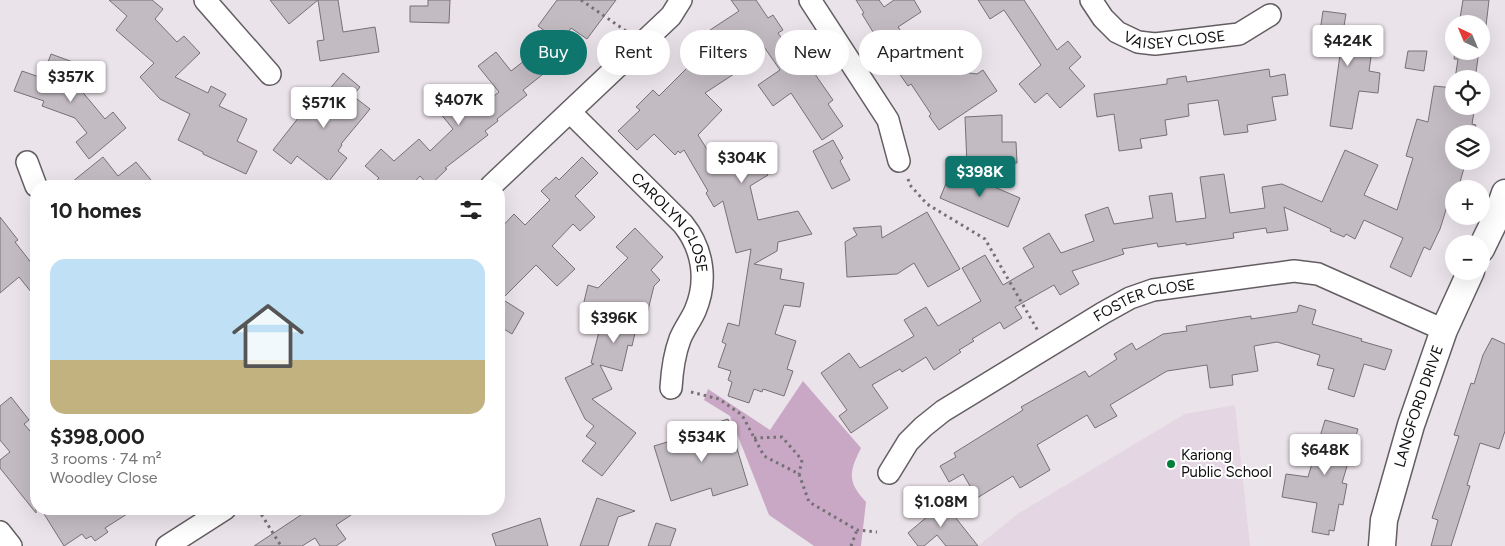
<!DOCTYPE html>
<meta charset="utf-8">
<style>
:root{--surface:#fff;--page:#f2f2f2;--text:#222;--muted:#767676;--line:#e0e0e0;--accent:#0f766e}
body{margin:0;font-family:Figtree,sans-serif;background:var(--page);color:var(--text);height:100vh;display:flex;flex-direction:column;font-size:19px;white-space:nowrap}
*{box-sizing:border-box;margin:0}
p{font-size:16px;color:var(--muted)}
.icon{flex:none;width:28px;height:28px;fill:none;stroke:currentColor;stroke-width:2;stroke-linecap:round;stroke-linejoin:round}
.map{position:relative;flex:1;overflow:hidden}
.drawer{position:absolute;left:30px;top:180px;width:475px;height:335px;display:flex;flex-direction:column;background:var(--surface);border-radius:20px;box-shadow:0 5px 20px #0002}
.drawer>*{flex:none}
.banner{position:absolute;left:520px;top:30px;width:475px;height:45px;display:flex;gap:10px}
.needle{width:32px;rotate:316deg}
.tools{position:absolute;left:1445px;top:15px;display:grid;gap:10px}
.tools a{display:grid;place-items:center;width:45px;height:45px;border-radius:50%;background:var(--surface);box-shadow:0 5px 20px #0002;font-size:25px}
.price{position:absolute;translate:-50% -42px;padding:0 11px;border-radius:5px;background:#fff;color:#222;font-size:16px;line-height:32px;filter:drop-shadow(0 1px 2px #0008)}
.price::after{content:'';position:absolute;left:50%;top:30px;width:15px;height:11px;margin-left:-8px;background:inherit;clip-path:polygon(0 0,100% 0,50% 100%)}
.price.on{background:var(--accent);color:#fff}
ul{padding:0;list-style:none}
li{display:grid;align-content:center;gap:10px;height:265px;padding:0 20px}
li+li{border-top:1px solid var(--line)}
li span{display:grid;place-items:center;height:155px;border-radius:15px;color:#555}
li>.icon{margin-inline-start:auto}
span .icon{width:90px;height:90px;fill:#fffc;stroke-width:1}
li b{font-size:21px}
h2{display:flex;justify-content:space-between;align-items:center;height:60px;padding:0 20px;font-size:21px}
.pill{padding:0 18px;border-radius:22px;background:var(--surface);box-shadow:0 5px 20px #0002;font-size:18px;line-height:45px}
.pill.on{background:var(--accent);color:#fff}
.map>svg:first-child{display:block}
.built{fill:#e4d6e2}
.green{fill:#c9a8c5}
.building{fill:#c3bbc2;stroke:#777176}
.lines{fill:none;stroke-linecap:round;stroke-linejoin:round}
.minor-casing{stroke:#645e63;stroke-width:24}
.tertiary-casing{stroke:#645e63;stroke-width:29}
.path{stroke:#757074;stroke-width:3;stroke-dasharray:2.5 4;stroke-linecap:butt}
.minor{stroke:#fff;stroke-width:21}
.tertiary{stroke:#fff;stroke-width:26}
.poi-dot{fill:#018039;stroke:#fff;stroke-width:2}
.labels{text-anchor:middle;stroke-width:4;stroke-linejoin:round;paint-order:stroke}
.street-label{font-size:15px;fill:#100d0f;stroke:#fff}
.poi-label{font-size:15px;fill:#100d0f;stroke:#fff;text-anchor:start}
</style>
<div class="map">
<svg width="1505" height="546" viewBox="0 0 1505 546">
<rect width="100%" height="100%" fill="#ebe3ea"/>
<!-- built -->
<polygon class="built" points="1235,405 1250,546 978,546 1019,513 1185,414"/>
<!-- green -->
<path class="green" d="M803,381L861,448C849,472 847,482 866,502L861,546H814L769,515L730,416L704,400L708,389L770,430Z"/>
<!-- building -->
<g class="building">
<polygon points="109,0 152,0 163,9 155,19 177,42 184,36 200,53 175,77 208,93 211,86 226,94 219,106 247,119 237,141 257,151 246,174 203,154 203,152 178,140 190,114 160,99 140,77 154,63 116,30 127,16"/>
<polygon points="270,0 338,0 343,32 375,27 379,52 320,61 317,41 324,40 318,0 289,24"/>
<polygon points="428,0 450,0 449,23 410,22 410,6 428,6"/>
<polygon points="557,0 616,0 587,39 571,28 561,43 538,26"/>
<polygon points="731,0 756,0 768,18 773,15 783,30 778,33 801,66 807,62 819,80 833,100 828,104 843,126 822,140 791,93 773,106 758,85 780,70 762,44 730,66 734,74 705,93 722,110 698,135 722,173 755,154 768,175 750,186 758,220 798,211 812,234 778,242 777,251 754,264 782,269 780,279 804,283 800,307 784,305 775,334 796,341 787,369 793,371 784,396 763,389 762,392 754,389 749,403 728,396 732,382 728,380 731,371 718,367 726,344 722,342 728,323 739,326 751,249 736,253 723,201 714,207 706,193 708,191 684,150 680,153 678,151 675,155 654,134 637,150 618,131 640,110 636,107 653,90 659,96 716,39 710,30 739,11"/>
<polygon points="856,0 879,0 884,7 894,0 914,0 921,12 898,27 916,52 938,37 962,72 977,74 983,70 997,91 939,130 929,116 931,114 911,84 908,86 894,66 898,63 881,38 878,40 862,14 864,13"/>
<polygon points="978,0 1024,0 1057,50 1068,41 1081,57 1069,68 1085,86 1060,108 1047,93 1035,103 1019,84 1041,65 1004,10 990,19"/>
<polygon points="1463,0 1489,0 1483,52 1480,51 1481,51 1481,24 1459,24"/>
<polygon points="1323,11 1346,14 1343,32 1374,36 1369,71 1380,73 1378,93 1359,91 1352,129 1330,126 1340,55 1317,52"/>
<polygon points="1408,51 1427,51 1424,71 1405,68"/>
<polygon points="1455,51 1479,51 1475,79 1455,79 1458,59 1454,59"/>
<polygon points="496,52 511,71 533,54 547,71 523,90 527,95 497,119 498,121 485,131 488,135 445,168 447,169 429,186 420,176 411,186 372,186 379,178 365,166 381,149 394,161 419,139 430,151 453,129 436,108 456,93 471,114 499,92 478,66"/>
<polygon points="51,54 81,65 75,83 105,119 113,112 126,128 89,159 76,142 87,133 75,118 42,106 44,101 14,91 22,71 42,78"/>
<polygon points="1269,69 1270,77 1285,74 1288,95 1272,97 1276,120 1247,125 1248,132 1224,135 1218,100 1188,104 1189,116 1165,120 1167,135 1140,139 1142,148 1119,151 1114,114 1097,117 1094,94 1167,84 1167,79 1186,76 1187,82"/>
<polygon points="343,73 360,87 353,96 370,109 341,144 342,145 338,151 347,158 329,181 297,156 291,164 273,150 318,93 323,97"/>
<polygon points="1434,86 1454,88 1454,106 1475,106 1472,124 1476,125 1473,134 1454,134 1454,161 1466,161 1458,189 1454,189 1454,198 1450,197 1440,229 1430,250 1424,247 1411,277 1390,267 1403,238 1364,220 1355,239 1346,234 1344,237 1330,231 1331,229 1284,207 1288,230 1267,233 1266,228 1233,233 1234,238 1186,245 1186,243 1158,247 1157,243 1122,249 1124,254 1072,271 1079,284 1060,295 1054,285 1015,307 1022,318 1004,329 1000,322 972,339 974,341 959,350 961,352 934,370 926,357 902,372 900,369 872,385 888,408 851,433 839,416 847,410 821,373 849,353 860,368 914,336 904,320 926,307 938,326 981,301 962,268 985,255 1003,285 1034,267 1023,248 1049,233 1061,253 1094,241 1085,215 1108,207 1114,224 1153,218 1149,196 1172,193 1176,222 1206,218 1200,177 1224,174 1230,213 1265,208 1262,187 1282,184 1322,202 1345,150 1378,165 1364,195 1397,210 1413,158 1406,156 1417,119 1428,122"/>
<polygon points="1002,115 1002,142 1016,142 1017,163 967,165 965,117"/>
<polygon points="833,140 843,158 840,161 850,180 832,189 813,151"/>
<polygon points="103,157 118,176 136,162 156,186 67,186"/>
<polygon points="582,157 598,173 575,196 595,217 580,231 573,224 552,246 575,269 557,286 536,265 502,299 524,313 512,334 499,326 499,230 514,214 525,225 550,200 541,191 556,177 559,180"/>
<polygon points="952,169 1020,198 1008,227 940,198"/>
<polygon points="927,212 960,269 928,287 914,263 897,274 847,277 845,242 857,235 853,228 881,226 882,238"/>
<polygon points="0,217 18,240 15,242 36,269 36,298 19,277 0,293"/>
<polygon points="635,228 663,257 651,270 660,280 654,286 645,322 638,320 632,346 628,345 622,371 600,365 612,389 592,399 636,433 602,476 582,461 596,443 586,436 594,426 585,419 565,378 594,364 591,363 603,316 582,310 588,285 598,288 628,258 616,247"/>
<polygon points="1299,305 1316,310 1312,324 1362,339 1361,341 1392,350 1385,370 1364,364 1354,397 1328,389 1334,369 1317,365 1320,355 1277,342 1254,346 1258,371 1232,375 1233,385 1210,388 1207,365 1167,371 1110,405 1117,416 1095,428 1087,415 1037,445 1050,470 1020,488 1013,476 977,498 963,474 949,482 940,466 956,457 954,453 1023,410 1021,407 1085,371 1089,377 1117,359 1114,354 1132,343 1136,350 1163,334 1187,331 1186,326 1251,316 1251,319 1297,312"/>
<polygon points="1492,338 1505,344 1505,431 1499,449 1480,443 1467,485 1470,486 1451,546 1431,546 1438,520 1432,518 1459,436 1454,435 1471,383 1474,384 1483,355"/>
<polygon points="11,397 29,420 24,424 36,438 36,513 0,468 0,460 10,452 0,440 0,406"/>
<polygon points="728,419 748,485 713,496 711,488 671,501 654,446 707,430 706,426"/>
<polygon points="1325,420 1358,429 1342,483 1347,484 1343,505 1339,504 1334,531 1329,530 1329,535 1312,532 1317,503 1282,497 1286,474 1308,477"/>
<polygon points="597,498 635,511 618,517 608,546 580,546"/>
<polygon points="940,498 978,546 946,546 937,535 924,546 918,546 908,533 928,516 924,511"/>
<polygon points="41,509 135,509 105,528 108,532 95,541 91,536 86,539 82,534 64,546"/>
<polygon points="310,509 360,509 336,525 346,539 336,546 320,546 315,538 302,546 254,546"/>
<polygon points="540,518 548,546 496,546 492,534"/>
<polygon points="656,523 676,529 670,546 648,546"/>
</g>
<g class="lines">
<!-- minor casing -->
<g class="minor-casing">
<g id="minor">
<polyline points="205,0 270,74"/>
<polyline points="810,0 888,120 899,161"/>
<path id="s1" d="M1091,0L1103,18L1117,32L1138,42L1155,44L1239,34L1270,15"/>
<path id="s2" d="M570,112L683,224C703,249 708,281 695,311C691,320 684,329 680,339C674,355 672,371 671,388"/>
<polyline points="27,162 36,186"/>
<polyline points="491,186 671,16 681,0"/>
<path id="s3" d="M889,473L908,442L923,427L943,411L1103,313L1130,298L1153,290L1294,271L1318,274L1444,330"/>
<polyline points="0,532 11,546"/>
<polyline points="167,546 225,509"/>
</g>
</g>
<!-- tertiary casing -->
<g class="tertiary-casing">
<g id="tertiary">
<polyline points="1481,249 1497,216 1505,193"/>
<path id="s4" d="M1382,546L1384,520L1411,425L1444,330L1471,271"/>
</g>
</g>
<!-- path -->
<g class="path">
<polyline points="581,0 626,31"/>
<polyline points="908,179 910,185 927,204 985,239 1038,331"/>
<polyline points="691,392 719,399 742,415 764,456 799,474 809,502 857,530 877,532"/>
<polyline points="754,438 782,437 802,460 799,474"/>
<polyline points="258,509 281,546"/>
<polyline points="851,546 857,530"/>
</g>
<!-- minor -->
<use href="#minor" class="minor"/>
<!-- tertiary -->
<use href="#tertiary" class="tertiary"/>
</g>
<!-- markers -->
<circle class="poi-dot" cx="1171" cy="464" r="5"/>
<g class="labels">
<!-- street labels -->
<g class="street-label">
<text dy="5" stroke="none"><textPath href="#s1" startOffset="101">VAISEY CLOSE</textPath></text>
<text dy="5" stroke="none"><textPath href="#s2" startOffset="151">CAROLYN CLOSE</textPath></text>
<text dy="5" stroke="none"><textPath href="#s3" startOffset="315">FOSTER CLOSE</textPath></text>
<text dy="5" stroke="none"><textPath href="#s4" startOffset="145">LANGFORD DRIVE</textPath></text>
</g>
<!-- poi labels -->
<g class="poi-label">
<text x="1181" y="460">Kariong<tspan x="1181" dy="17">Public School</tspan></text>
</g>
</g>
</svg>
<div class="tools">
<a><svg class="needle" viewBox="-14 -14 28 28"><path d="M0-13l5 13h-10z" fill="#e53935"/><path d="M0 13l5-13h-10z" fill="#767676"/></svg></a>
<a><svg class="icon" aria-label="locate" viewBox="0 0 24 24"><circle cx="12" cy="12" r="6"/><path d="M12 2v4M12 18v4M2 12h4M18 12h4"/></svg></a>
<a><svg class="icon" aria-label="layers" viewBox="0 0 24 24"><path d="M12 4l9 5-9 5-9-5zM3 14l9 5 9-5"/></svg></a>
<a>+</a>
<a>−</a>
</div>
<b class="price" style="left:1348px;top:67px">$424K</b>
<b class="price" style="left:71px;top:103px">$357K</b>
<b class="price" style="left:459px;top:126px">$407K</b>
<b class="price" style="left:324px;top:129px">$571K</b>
<b class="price" style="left:742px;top:184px">$304K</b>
<b class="price on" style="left:980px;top:198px">$398K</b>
<b class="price" style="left:614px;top:344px">$396K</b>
<b class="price" style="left:702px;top:463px">$534K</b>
<b class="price" style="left:1325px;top:476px">$648K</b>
<b class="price" style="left:941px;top:528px">$1.08M</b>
<div class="banner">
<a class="pill on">Buy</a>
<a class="pill">Rent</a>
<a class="pill">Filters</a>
<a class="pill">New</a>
<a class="pill">Apartment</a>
</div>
<section class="drawer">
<h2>10 homes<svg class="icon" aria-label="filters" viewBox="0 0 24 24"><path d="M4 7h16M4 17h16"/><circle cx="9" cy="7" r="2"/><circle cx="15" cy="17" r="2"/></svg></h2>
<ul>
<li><span style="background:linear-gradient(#bfe0f5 65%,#c2b280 0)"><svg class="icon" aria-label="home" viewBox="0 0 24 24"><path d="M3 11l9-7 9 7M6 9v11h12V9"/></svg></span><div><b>$398,000</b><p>3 rooms · 74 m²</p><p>Woodley Close</p></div></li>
</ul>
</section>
</div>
